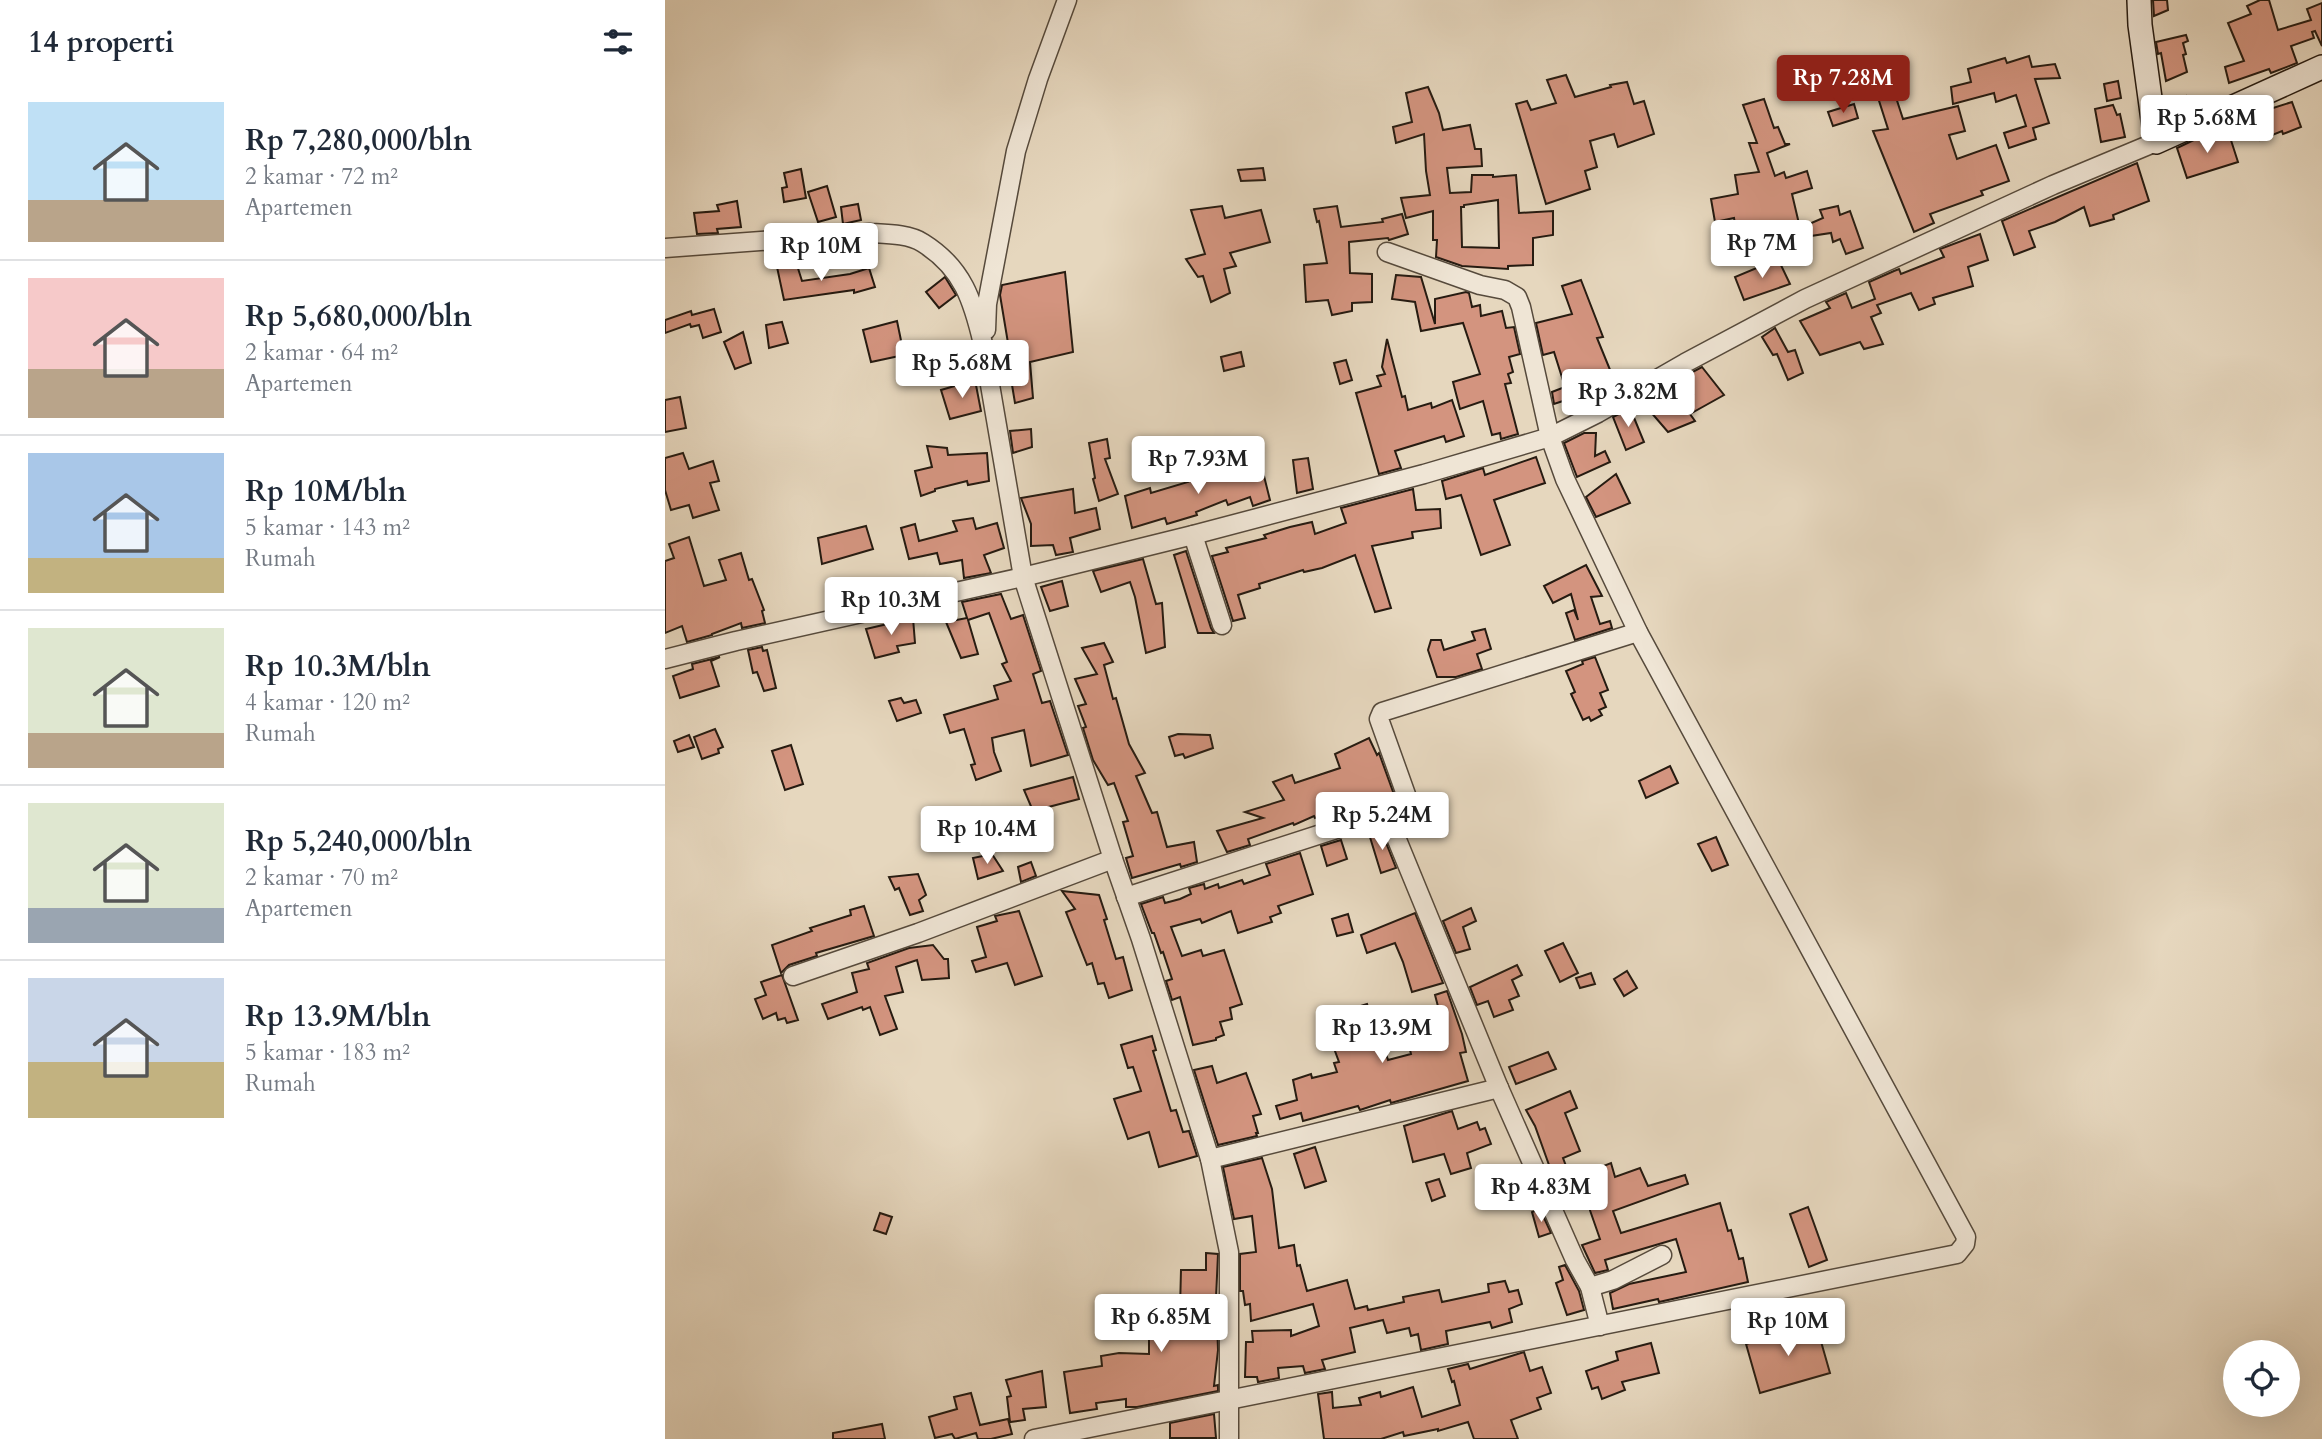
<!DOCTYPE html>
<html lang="id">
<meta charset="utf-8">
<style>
:root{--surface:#fff;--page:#f6f6f7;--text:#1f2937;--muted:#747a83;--line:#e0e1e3;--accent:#8f2418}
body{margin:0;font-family:Cardo,serif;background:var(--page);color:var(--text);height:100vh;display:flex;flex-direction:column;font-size:26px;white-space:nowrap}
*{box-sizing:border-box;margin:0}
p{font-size:23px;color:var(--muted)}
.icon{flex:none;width:38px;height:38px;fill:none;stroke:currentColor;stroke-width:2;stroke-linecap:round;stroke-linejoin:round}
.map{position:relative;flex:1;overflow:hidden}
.details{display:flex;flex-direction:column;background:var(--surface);width:665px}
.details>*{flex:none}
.buttons{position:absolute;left:1558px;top:1340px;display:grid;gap:14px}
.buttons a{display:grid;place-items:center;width:77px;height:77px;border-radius:50%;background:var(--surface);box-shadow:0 7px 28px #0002;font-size:35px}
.price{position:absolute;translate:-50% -60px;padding:0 16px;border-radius:7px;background:#fff;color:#222;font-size:23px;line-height:46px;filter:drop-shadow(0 2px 4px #0008)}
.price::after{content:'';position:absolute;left:50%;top:42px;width:21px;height:16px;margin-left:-10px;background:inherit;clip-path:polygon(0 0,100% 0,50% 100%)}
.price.active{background:var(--accent);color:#fff}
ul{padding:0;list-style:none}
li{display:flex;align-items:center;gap:21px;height:175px;padding:0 28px}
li+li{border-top:2px solid var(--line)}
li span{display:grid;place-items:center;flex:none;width:196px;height:140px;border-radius:0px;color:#555}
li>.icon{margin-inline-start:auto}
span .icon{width:84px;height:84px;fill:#fffc;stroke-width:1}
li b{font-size:30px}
h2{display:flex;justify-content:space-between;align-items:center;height:84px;padding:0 28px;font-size:30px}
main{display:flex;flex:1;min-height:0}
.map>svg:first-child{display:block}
.building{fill:#d3947f;stroke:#261b11;stroke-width:2;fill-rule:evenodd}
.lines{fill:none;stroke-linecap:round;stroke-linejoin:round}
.street-casing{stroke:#564a3c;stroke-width:21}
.secondary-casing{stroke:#261b11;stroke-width:26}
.street{stroke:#efe5d5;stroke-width:18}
.secondary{stroke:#efe5d5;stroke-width:23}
</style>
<main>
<section class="details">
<h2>14 properti<svg class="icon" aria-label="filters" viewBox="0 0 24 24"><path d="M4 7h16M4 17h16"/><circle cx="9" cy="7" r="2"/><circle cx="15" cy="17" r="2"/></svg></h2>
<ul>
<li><span style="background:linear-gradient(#bfe0f5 70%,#b9a48a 0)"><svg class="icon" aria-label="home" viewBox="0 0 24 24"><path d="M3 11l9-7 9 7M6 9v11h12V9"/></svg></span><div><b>Rp 7,280,000/bln</b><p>2 kamar · 72 m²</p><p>Apartemen</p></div></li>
<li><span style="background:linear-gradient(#f6c9c9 65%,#b9a48a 0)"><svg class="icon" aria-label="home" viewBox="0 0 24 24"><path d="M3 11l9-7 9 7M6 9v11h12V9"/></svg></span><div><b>Rp 5,680,000/bln</b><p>2 kamar · 64 m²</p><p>Apartemen</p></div></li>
<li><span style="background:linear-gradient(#a9c7e8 75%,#c2b280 0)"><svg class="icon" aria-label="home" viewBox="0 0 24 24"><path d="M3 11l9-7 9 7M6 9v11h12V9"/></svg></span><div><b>Rp 10M/bln</b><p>5 kamar · 143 m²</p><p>Rumah</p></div></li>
<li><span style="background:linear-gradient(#dfe7d0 75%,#b9a48a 0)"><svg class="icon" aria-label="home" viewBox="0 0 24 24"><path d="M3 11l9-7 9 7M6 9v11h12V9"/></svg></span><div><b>Rp 10.3M/bln</b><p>4 kamar · 120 m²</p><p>Rumah</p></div></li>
<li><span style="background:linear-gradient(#dfe7d0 75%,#9aa5b1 0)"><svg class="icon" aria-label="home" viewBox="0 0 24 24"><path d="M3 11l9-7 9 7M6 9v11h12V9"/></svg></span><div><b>Rp 5,240,000/bln</b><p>2 kamar · 70 m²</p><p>Apartemen</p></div></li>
<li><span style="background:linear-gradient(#c9d6e8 60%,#c2b280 0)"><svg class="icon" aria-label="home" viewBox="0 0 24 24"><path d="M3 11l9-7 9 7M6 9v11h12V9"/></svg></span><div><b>Rp 13.9M/bln</b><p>5 kamar · 183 m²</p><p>Rumah</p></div></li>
</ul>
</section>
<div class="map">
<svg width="1657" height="1439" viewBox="0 0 1657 1439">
<rect width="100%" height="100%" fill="#e6d7be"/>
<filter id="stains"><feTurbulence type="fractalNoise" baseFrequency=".00286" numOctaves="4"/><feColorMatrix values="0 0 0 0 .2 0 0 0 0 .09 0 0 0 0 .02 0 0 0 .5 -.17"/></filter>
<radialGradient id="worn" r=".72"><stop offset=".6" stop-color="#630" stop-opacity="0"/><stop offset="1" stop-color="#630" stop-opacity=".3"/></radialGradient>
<!-- building -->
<g class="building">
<polygon points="1488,0 1502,0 1503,10 1489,16"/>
<polygon points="1595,0 1604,0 1613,30 1646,20 1642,9 1657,3 1657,46 1650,31 1647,32 1649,38 1626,46 1632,63 1606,73 1604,69 1564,83 1560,67 1579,61 1563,23 1586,14 1582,6"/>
<polygon points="1521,35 1523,41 1518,43 1521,54 1518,55 1522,72 1501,81 1496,53 1493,54 1491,42"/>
<polygon points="1364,56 1367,67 1390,64 1395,78 1370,79 1384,123 1368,128 1371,139 1344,148 1339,133 1361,126 1351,95 1331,102 1329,93 1288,104 1286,87 1306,82 1303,69 1340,58 1342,63"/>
<polygon points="1170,70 1179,84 1166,92 1157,79"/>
<polygon points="901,75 910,97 946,87 945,85 962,82 969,104 979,101 989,134 953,147 949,134 925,141 932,167 920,171 925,189 881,204 851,104 862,101 866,110 891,103 882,80"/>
<polygon points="1225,79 1238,119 1293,106 1300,131 1284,135 1292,159 1331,145 1344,181 1316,191 1318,195 1265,214 1269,223 1249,232 1208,131 1223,129 1209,85"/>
<polygon points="1453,81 1456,98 1442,101 1439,84"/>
<path d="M763,87L774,113L778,130L805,125L810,149H816L817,166L782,168L785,193L806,192L807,175H828V177L851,175L854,213L888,211V235L868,238V265L843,266V269L797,266L771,257L772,240H768V211L741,218L736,198L765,195L761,171L759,134L731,143L728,127L747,122L741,93ZM833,200L834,248L797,247L796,207H799V205Z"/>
<polygon points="1521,96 1525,111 1511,118 1505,100"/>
<polygon points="1099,99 1109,128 1113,127 1120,144 1125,144 1102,153 1110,176 1119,172 1121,178 1142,171 1147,188 1127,194 1135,228 1158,218 1155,210 1173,206 1175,215 1185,211 1198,248 1181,254 1175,239 1168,242 1166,233 1074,247 1069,218 1050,222 1046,199 1073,194 1070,175 1094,172 1084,143 1092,143 1078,105"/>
<polygon points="1627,102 1636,127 1618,134 1617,131 1595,140 1587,114 1604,106 1605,109"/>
<polygon points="1189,104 1193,118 1168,126 1163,112"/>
<polygon points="1448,105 1452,115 1455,114 1460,137 1436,142 1430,109"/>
<polygon points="1564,134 1573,162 1522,178 1512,148 1535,137 1537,143"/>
<polygon points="1472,163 1484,201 1448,215 1449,219 1425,226 1419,207 1390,222 1364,231 1370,247 1349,255 1337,221"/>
<polygon points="598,168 600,180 576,181 573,170"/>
<polygon points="136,169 141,198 119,202 117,188 122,187 119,173"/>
<polygon points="162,186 171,217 153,222 143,192"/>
<polygon points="72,201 76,227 52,229 53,233 32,234 29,213 54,211 52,205"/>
<polygon points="193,204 196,220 178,224 176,207"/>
<polygon points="557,206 560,218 596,210 605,242 565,253 571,266 559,269 565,293 546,302 538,276 533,277 521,259 540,254 526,210"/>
<polygon points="672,206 676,227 718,222 717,219 737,214 743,234 724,240 723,238 684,242 685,273 707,274 707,302 687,303 687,311 667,315 663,300 641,302 639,265 662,263 654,221 652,222 649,209"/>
<polygon points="1315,234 1323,260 1303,267 1308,286 1268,298 1270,304 1254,310 1246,293 1212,305 1216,313 1206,317 1218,344 1199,349 1195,342 1155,355 1135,321 1165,308 1161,302 1181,293 1187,308 1210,299 1204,282 1229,271 1234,269 1236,274 1279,257 1275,249"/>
<polygon points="1113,259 1125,284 1079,300 1070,277"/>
<polygon points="131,262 137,281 185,274 204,268 210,287 189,293 189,290 119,300 112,267"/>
<polygon points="400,272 408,352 365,362 368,398 350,403 346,379 349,379 335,295 337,285"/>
<polygon points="731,275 756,277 770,324 770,299 801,292 804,293 807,307 815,305 816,316 837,311 841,328 849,327 855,354 844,357 848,372 843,374 846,383 840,384 853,434 836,439 835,433 827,435 818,401 795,409 788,382 815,374 798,323 756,331 750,302 727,299"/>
<polygon points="280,277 291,295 274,308 261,292"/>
<polygon points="916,280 938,337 932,338 950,382 936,387 931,375 931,381 901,390 904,399 889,404 887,392 900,387 889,352 878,355 871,323 907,314 897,286"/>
<polygon points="49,309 56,332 38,338 34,325 26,327 25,324 0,333 0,320 26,311 27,315"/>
<polygon points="232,321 239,355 206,362 198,330"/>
<polygon points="117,322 123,343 104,348 101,325"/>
<polygon points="1110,328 1123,352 1130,350 1138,373 1123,380 1112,354 1108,355 1097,337"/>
<polygon points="78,332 86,363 70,369 59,342"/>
<polygon points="722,339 737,397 740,396 743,410 766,403 767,408 787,400 799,436 781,442 779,436 730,451 736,468 714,474 691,393 716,386 712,376 720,374 717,367"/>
<polygon points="576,352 579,366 559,371 556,357"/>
<polygon points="681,360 687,380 675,384 669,363"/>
<polygon points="1037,367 1059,395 1025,414 1030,421 1003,432 984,410 1028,394 1018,377"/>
<polygon points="310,380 316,411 285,419 276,390"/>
<polygon points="15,397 21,428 0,432 0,400"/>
<polygon points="965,408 979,442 961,450 948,417"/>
<polygon points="366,429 367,447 348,453 345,431"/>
<polygon points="919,433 931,433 930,456 940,451 945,462 912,477 899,443"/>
<polygon points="442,439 445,458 440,459 453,494 434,501 428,479 430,478 424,443"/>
<polygon points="262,446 282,448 283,455 322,453 324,481 303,485 302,481 270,489 270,491 256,496 250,471 267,467"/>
<polygon points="18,453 24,469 48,461 54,481 45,483 54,510 28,518 24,505 6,510 0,490 0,458"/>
<polygon points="871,457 880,483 829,500 845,545 816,555 796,495 781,499 777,481 818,468 820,475"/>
<polygon points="643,458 648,489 632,493 628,460"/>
<polygon points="595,460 605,500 588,506 585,497 563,505 561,500 531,512 532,515 502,524 500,518 467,528 460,496 485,488 486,493 523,482 521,478 532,475 540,481 577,469 576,465"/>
<polygon points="951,474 965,503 931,517 921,497"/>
<polygon points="408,489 410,513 431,508 435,529 405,538 408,552 391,555 388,545 366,546 366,524 356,498"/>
<polygon points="748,489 751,510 775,509 776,528 747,532 748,538 707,546 726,608 710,612 690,555 657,568 639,572 638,570 594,584 595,588 573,595 580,618 568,621 547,556 563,552 561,548 601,538 599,535 625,527 647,522 650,534 681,523 676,508"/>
<polygon points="308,518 311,529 332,523 339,548 319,555 326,573 299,578 297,560 275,564 272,553 244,559 236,528 250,524 254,541 292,531 288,521"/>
<polygon points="201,526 208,549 157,564 153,538"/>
<polygon points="24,537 39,586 61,580 54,560 76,553 84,580 87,579 99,610 97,611 100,623 77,628 76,623 47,634 47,635 22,642 17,626 0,633 0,561 9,558 4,544"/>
<polygon points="521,551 546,628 549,633 533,633 509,555"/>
<polygon points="478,559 491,604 497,603 500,647 481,653 470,597 465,582 436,592 428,571"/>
<polygon points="921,565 937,596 926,597 935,624 945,621 947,628 910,640 901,613 909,610 913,620 906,594 888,603 879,586"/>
<polygon points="397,581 403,606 385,611 376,587"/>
<polygon points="336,594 346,619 358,615 376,671 368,674 377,703 385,701 403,755 366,766 359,730 327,738 329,752 336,771 311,780 306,765 310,764 299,729 285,733 279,715 333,699 329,686 346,681 337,664 342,662 324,613 303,620 313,654 296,658 281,622 302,618 297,602"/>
<polygon points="248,618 250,643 232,646 234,652 210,658 201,629"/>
<polygon points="820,629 826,649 812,654 817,669 791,677 772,677 763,650 766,640 776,640 779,650 810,640 807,632"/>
<polygon points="439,643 448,662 439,665 448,699 451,698 464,744 480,773 471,776 487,813 492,812 502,847 529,842 532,862 516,867 515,864 467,878 461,858 468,856 458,822 463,821 449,783 443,785 428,760 418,728 421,727 413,706 421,704 410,679 432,674 417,648"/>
<polygon points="97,647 98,651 102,650 111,688 99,691 92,672 88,673 83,650"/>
<polygon points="55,657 46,661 54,686 15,698 8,676 28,669 27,664"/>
<polygon points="930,657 943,690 935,693 941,707 934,710 937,715 926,721 924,717 918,720 906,694 910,692 901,671 918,664 917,661"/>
<polygon points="236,698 239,703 251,700 256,713 232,721 224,701"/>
<polygon points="50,729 58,747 53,749 54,753 37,759 29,737"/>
<polygon points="513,734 545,735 548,748 520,758 518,754 510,756 504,737"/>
<polygon points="24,735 29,747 13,752 9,741"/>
<polygon points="704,738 712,755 714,753 731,800 690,811 688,805 650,818 649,816 629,825 628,823 583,839 585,845 562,852 552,831 598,818 580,812 619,800 608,782 627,775 630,783 675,768 670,754"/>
<polygon points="126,745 138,784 120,790 107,751"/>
<polygon points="1005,766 1013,783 981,798 974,781"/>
<polygon points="408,777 414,799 368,811 359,790"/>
<polygon points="766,803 768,807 774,804 780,817 757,826 751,813"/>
<polygon points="716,830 731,868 716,873 704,834"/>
<polygon points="1051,837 1063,865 1047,871 1033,844"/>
<polygon points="676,840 682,859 662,866 656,846"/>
<polygon points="635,853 648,894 613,906 616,913 605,917 607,922 573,933 566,911 537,923 535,919 506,927 517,956 536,950 538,956 559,950 577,1004 565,1008 567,1019 555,1022 559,1035 551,1038 551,1040 528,1045 515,997 507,1000 501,981 507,979 498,952 496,953 489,933 487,933 476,904 498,897 500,903 515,899 526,894 524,888 539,884 540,889 553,884 554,888 577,880 579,884 605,875 601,864"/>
<polygon points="327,854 338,871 313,879 308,858"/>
<polygon points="366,862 371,876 356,882 353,867"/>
<polygon points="253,874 261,895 254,900 258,911 245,915 234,888 230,890 224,877"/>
<polygon points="397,891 434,895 442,919 439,920 451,959 458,957 467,990 444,998 439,983 433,984 427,963 422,965 401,912 410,909"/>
<polygon points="199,906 209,936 151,953 152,956 124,965 116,973 107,945 147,931 145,928 186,915 185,910"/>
<polygon points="806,908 811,921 798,927 805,949 791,953 778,921"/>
<polygon points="354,911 377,976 350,985 342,963 311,972 307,961 321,957 312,927 332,921 330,916"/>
<polygon points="750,913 778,983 747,992 738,962 730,943 702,953 696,935"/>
<polygon points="683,914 688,932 672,936 667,919"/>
<polygon points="898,943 913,973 895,982 880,951"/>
<polygon points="268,945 279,959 283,959 284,978 257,980 252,960 231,967 238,992 220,996 232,1029 215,1035 205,1007 198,1010 197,1007 163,1019 157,1004 192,992 187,973 204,969 202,963 244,948"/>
<polygon points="852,965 857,975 847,980 854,996 844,1000 848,1010 829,1017 823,1001 812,1005 805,987"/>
<polygon points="962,971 972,988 959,996 949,979"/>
<polygon points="926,973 930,984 915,988 911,978"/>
<polygon points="117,975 133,1020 122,1023 120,1018 113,1020 111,1013 98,1019 90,999 101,995 96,982"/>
<polygon points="782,991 797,1034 801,1052 795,1053 803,1081 726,1103 725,1100 695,1110 693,1106 638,1121 636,1113 615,1119 611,1106 632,1100 628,1080 646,1074 647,1078 672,1072 669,1063 674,1062 663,1032 668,1031 665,1019 684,1013 683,1010 702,1004 714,1040 716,1039 723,1060 746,1054 739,1026 773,1018 772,1015 775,1014 770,995"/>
<polygon points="487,1036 491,1050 488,1051 506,1111 511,1110 518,1132 524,1131 532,1156 494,1167 484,1132 463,1139 449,1099 476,1091 468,1067 463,1068 456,1045"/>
<polygon points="883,1052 891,1069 851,1084 844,1067"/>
<polygon points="547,1066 552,1083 581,1073 596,1114 588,1116 593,1133 591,1133 592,1136 553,1145 529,1070"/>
<polygon points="905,1091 912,1108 900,1113 915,1151 898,1158 906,1179 946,1163 950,1177 975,1168 983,1186 1020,1175 1023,1184 948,1211 956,1233 1055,1203 1063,1231 1066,1230 1074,1259 1078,1258 1083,1282 994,1302 993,1299 948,1309 945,1293 964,1284 1021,1272 1011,1239 940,1260 943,1270 930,1273 917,1245 935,1239 920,1196 898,1204 870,1126 861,1110"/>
<polygon points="787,1111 793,1129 812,1122 815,1130 820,1128 826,1144 802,1153 806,1168 786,1174 779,1154 748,1162 739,1126"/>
<polygon points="650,1147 661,1181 640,1188 629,1154"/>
<polygon points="597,1158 607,1189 614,1248 629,1245 632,1266 635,1265 642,1291 682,1280 690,1309 702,1306 703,1310 739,1302 738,1297 774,1290 777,1302 824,1292 823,1284 840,1281 844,1292 853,1290 857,1304 844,1309 847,1322 827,1328 825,1322 781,1331 783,1344 756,1350 753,1334 746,1336 744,1328 722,1333 718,1320 685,1328 690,1352 657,1360 660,1369 640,1373 638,1366 613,1368 614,1378 593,1382 592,1377 580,1377 581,1342 588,1342 587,1331 626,1330 626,1336 654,1326 648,1304 586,1321 585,1304 580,1305 578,1291 575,1291 575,1254 591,1252 587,1216 569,1219 558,1167"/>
<polygon points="774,1179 780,1196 767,1201 761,1183"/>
<polygon points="1143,1207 1162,1260 1144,1267 1125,1214"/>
<polygon points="875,1209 886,1233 874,1237 867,1212"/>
<polygon points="215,1213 227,1217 221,1234 209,1230"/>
<polygon points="541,1253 553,1254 550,1320 552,1320 553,1350 549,1386 553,1385 553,1391 472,1407 461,1407 461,1399 431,1403 432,1409 405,1413 399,1372 437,1366 436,1356 454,1353 484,1354 484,1312 515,1309 516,1270 541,1270"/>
<polygon points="900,1265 914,1291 919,1310 902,1315 891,1283 898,1280 894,1267"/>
<polygon points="1151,1324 1165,1373 1095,1393 1081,1344"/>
<polygon points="986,1343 994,1373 957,1382 960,1390 937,1399 933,1387 927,1389 921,1371 953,1360 951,1352"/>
<polygon points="859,1352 865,1371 877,1367 886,1393 872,1398 876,1409 846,1420 853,1439 809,1439 803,1422 773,1431 773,1429 739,1436 738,1432 716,1439 659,1439 653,1394 667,1392 668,1408 696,1405 694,1398 715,1392 716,1397 748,1387 757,1417 795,1405 789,1381 787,1382 783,1369 803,1364 805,1369"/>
<polygon points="377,1371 381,1407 358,1409 360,1420 345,1422 342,1397 346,1396 341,1380"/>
<polygon points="306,1393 315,1425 343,1419 347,1434 326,1439 313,1439 311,1433 290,1439 287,1434 270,1438 264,1417 292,1409 289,1397"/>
<polygon points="549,1414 551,1438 505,1438 505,1423"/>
<polygon points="217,1424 220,1439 168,1439 168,1433"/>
</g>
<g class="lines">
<!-- street casing -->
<g class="street-casing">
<g id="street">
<path d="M0,248L205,233C222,234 244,234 258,243C298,268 308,301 318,344L358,577L448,859L476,939L545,1159L564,1252V1439"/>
<polyline points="321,330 322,304 351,151 373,79 402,0"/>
<polyline points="528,535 557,625"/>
<polyline points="0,659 71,641 358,577 528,535 759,474 885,437 933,413 1020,363 1140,299 1388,185 1491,142"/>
<polyline points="721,813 739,810 744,803 714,719 717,712 973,632"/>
<polyline points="461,897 721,813 834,1088 910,1260 925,1287 935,1326"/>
<polyline points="128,976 253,933 448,859"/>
<polyline points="545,1159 834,1088"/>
<polyline points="925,1287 948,1280 997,1255"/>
<polyline points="369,1439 1292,1254 1300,1244 1301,1237 973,632 900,479 885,437 856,307 852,297 840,290 815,285 722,252"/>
</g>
</g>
<!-- secondary casing -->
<g class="secondary-casing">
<polyline id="secondary" points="1474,0 1475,25 1491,142 1657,67"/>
</g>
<!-- street -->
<use href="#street" class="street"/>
<!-- secondary -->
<use href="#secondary" class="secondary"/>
</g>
<rect width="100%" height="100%" filter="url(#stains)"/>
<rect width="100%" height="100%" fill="url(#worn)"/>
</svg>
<div class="buttons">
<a><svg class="icon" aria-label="locate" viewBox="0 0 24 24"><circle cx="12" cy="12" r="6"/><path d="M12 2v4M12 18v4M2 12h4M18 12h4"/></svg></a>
</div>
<b class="price active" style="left:1178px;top:115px">Rp 7.28M</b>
<b class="price" style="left:1542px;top:155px">Rp 5.68M</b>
<b class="price" style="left:1097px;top:280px">Rp 7M</b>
<b class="price" style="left:156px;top:283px">Rp 10M</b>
<b class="price" style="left:297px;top:400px">Rp 5.68M</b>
<b class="price" style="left:963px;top:429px">Rp 3.82M</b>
<b class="price" style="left:533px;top:496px">Rp 7.93M</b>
<b class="price" style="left:226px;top:637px">Rp 10.3M</b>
<b class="price" style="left:717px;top:852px">Rp 5.24M</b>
<b class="price" style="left:322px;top:866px">Rp 10.4M</b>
<b class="price" style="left:717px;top:1065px">Rp 13.9M</b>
<b class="price" style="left:876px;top:1224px">Rp 4.83M</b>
<b class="price" style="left:496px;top:1354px">Rp 6.85M</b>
<b class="price" style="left:1123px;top:1358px">Rp 10M</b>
</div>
</main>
